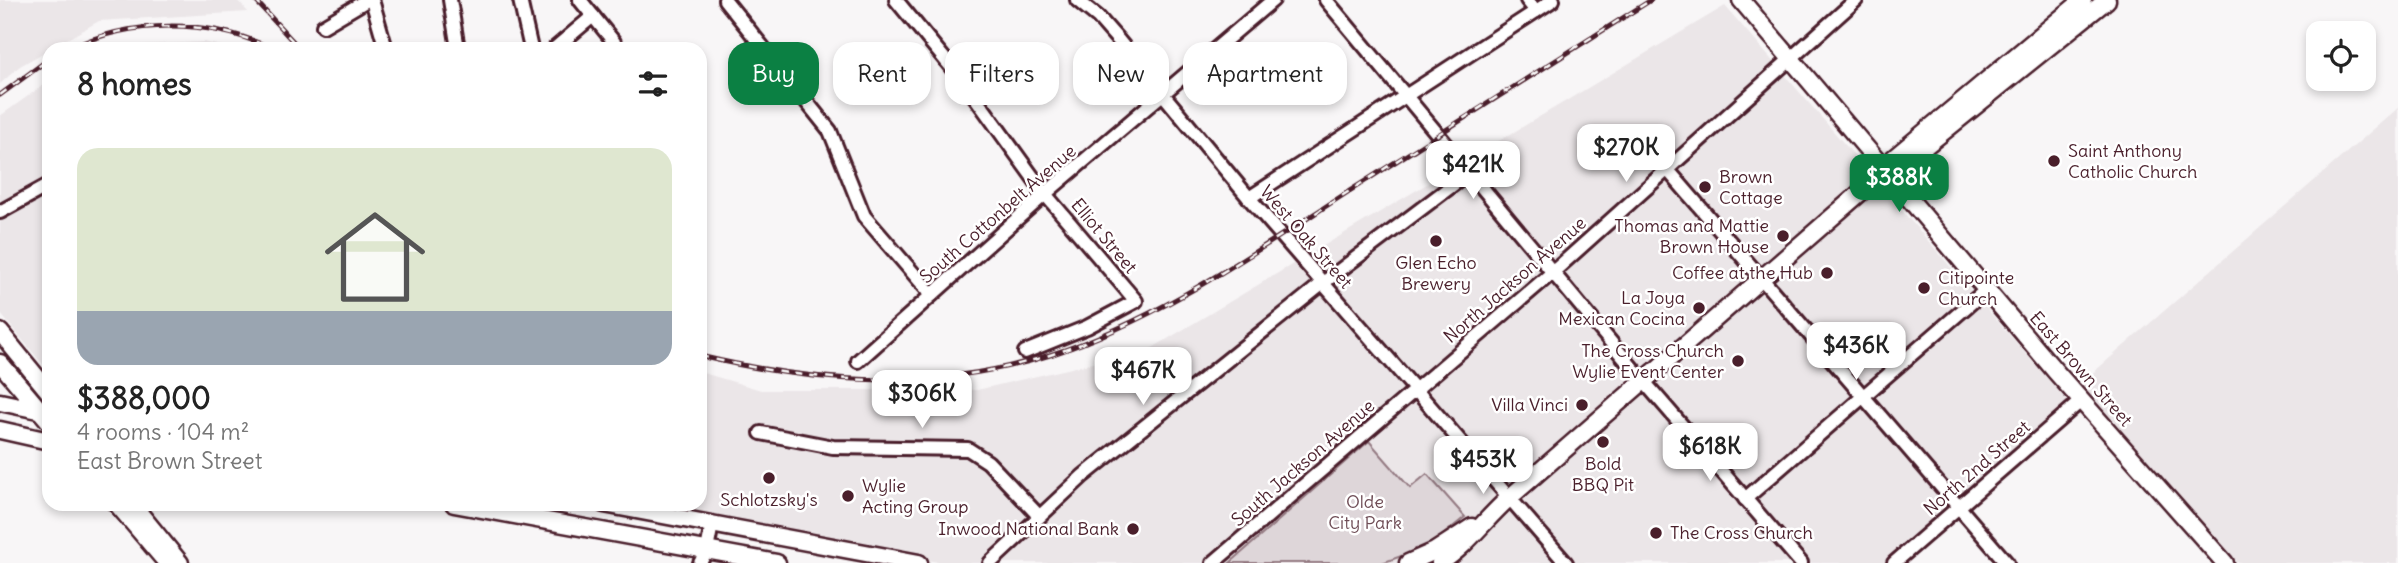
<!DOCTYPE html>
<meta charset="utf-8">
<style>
:root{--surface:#fff;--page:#f2f2f2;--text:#222;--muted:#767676;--line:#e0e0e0;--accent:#0b8043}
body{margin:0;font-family:Delius,sans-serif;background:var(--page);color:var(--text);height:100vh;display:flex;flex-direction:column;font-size:26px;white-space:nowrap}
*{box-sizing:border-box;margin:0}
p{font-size:23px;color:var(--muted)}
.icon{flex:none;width:38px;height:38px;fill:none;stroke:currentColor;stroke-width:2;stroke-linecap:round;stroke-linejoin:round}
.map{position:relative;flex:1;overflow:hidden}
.panel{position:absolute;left:42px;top:42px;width:665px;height:469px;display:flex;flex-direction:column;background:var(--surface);border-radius:21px;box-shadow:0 4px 10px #0003}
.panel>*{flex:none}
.banner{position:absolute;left:728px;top:42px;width:665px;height:63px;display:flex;gap:14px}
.tools{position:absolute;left:2306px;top:21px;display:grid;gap:14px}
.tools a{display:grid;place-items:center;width:70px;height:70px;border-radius:14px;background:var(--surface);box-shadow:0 4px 10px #0003;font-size:35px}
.price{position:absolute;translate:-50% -60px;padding:0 16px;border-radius:14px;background:#fff;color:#222;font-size:23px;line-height:46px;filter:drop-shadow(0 2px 4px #0008)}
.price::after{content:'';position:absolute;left:50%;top:42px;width:21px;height:16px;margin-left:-10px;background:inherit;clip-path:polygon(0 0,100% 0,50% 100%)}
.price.current{background:var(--accent);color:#fff}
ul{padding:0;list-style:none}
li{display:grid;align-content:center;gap:14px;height:371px;padding:0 35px}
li+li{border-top:2px solid var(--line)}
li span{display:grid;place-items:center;height:217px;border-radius:21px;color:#555}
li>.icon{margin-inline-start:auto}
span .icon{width:126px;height:126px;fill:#fffc;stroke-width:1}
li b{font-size:30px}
h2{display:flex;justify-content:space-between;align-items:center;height:84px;padding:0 35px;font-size:30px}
.pill{padding:0 24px;border-radius:21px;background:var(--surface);box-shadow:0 4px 10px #0003;font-size:24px;line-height:63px}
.pill.current{background:var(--accent);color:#fff}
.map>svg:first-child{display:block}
.built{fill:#ebe6e8}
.green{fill:#ded6d9;stroke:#947a82;stroke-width:2}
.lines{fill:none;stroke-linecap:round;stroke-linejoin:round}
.minor-casing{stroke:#4a1f2b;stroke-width:18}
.major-casing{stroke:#4a1f2b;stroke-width:21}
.minor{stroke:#fff;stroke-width:12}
.major{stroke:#fff;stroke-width:16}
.rail-casing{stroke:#4a1f2b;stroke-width:5}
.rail{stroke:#fff;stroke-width:2.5;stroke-dasharray:8;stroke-linecap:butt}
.poi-dot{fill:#4a1f2b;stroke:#fff;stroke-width:2.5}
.labels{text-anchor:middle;stroke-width:5;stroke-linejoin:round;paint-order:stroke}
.poi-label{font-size:18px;fill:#4a1f2b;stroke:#fff;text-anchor:end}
.street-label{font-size:18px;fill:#4a1f2b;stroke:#fff}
.park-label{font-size:18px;fill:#6f4d56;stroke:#fff}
</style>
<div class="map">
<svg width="2398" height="563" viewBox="0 0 2398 563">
<rect width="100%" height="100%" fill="#f8f6f7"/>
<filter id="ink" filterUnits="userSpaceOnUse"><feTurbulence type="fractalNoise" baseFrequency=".0143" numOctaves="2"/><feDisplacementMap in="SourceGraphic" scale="14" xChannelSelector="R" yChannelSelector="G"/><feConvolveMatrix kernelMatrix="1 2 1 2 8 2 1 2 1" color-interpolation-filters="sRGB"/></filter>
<g filter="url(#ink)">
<!-- built -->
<g class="built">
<polygon points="0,0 237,0 248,12 99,21 20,66 0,84"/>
<polygon points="1725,6 2078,414 1905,563 943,563 626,504 700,504 700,372 761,390 977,390 1149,350"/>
<polygon points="204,42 235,49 126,49 138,45"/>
<polygon points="49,81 49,372 0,313 0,116"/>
<polygon points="2398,108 2398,563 2238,563 2080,384"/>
</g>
<!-- green -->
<polygon class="green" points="1369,441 1410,488 1427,474 1465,517 1429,546 1382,563 1230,563"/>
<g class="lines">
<!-- minor casing -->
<g class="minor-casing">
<g id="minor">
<polyline points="372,0 386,49"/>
<polyline points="450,0 458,49"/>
<polyline points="520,0 531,49"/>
<polyline points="580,0 614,42"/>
<polyline points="725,0 830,131 864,216 932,295"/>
<polyline points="896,0 970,90 1045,194 1136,301 1087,327 1025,352"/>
<polyline points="1077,0 1098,17 1119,41 1249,198 1566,563"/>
<polyline points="1326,0 1634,370 1801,563"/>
<polyline points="1527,0 1536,11"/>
<polyline points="323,26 367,0"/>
<polyline points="554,49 593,16"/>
<polyline points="1667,169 2007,563"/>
<polyline points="1249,198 1553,0"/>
<polyline points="0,212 49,185"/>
<polyline points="858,361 1045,194 1273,0"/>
<polyline points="761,433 833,447 968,449 988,462 1039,516"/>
<polyline points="1745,499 1987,289"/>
<polyline points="532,518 534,504"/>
<polyline points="700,563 707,550 712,524"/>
<polyline points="990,563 1083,476 1323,283 1470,172"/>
<polyline points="1213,563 1553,272 1856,0"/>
<polyline points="1894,563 2082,400"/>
</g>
</g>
<!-- major casing -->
<g class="major-casing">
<g id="major">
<polyline points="1741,0 2056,372 2225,563"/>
<polyline points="1897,169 2107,0"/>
<polyline points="0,332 49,392"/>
<polyline points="0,363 49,421"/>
<polyline points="0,402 43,411"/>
<polyline points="0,430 49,441"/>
<polyline points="117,504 167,563"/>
<polyline points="132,504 180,563"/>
<polyline points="454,504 777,563"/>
<polyline points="604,504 919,563"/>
<polyline points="1408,563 1435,551 1472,527"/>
<path d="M1440,563C1467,546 1485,519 1509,498L1876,179L1883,167L2083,0"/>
</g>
</g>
<!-- minor -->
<use href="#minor" class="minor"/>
<!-- major -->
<use href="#major" class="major"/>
<!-- rail casing -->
<g class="rail-casing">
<g id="rail">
<polyline points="255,0 300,49"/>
<path d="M69,49C130,19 210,18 272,49"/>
<polyline points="0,95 49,59"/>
<path d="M700,356C817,384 934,392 1050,355C1159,320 1256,251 1351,190C1451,126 1551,63 1651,0"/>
</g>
</g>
<!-- rail -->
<use href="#rail" class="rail"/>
</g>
</g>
<!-- markers -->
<g class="poi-dot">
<circle cx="2054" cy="161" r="7"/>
<circle cx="1705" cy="187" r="7"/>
<circle cx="1783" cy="236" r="7"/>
<circle cx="1436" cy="241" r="7"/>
<circle cx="1827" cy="273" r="7"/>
<circle cx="1924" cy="288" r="7"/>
<circle cx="1699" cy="308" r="7"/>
<circle cx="1738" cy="361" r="7"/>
<circle cx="1582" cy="405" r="7"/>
<circle cx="1603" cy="442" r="7"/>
<circle cx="769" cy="478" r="7"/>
<circle cx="848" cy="496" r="7"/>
<circle cx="1133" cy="529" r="7"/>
<circle cx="1656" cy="533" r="7"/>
</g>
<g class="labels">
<!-- poi labels -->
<g class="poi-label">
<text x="2068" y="157" text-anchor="start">Saint Anthony<tspan x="2068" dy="21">Catholic Church</tspan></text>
<text x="1719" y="183" text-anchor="start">Brown<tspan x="1719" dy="21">Cottage</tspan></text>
<text x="1769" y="232">Thomas and Mattie<tspan x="1769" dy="21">Brown House</tspan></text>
<text x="1436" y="269" text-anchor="middle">Glen Echo<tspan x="1436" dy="21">Brewery</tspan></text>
<text x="1813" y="279">Coffee at the Hub</text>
<text x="1938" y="284" text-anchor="start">Citipointe<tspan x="1938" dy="21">Church</tspan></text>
<text x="1685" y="304">La Joya<tspan x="1685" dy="21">Mexican Cocina</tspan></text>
<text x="1724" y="357">The Cross Church<tspan x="1724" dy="21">Wylie Event Center</tspan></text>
<text x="1568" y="411">Villa Vinci</text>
<text x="1603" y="470" text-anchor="middle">Bold<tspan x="1603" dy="21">BBQ Pit</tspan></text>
<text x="862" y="492" text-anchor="start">Wylie<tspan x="862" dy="21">Acting Group</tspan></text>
<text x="769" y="506" text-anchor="middle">Schlotzsky's</text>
<text x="1119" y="535">Inwood National Bank</text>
<text x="1670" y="539" text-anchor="start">The Cross Church</text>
</g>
<!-- street labels -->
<g class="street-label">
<text transform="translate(998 214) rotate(-41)" y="6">South Cottonbelt Avenue</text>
<text transform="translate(1104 236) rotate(50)" y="6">Elliot Street</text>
<text transform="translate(1306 237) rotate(49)" y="6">West Oak Street</text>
<text transform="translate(1515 280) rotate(-41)" y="6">North Jackson Avenue</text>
<text transform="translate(2081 369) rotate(49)" y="6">East Brown Street</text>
<text transform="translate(1303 463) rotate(-41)" y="6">South Jackson Avenue</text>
<text transform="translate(1977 468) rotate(-41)" y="6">North 2nd Street</text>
</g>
<!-- park labels -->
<g class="park-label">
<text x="1365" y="508">Olde<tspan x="1365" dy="21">City Park</tspan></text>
</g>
</g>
</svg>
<div class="tools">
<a><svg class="icon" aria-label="locate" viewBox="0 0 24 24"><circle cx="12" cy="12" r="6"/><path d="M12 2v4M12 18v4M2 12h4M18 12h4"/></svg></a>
</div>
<b class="price" style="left:1626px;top:184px">$270K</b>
<b class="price" style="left:1473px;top:201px">$421K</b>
<b class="price current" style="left:1899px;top:214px">$388K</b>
<b class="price" style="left:1856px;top:382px">$436K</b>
<b class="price" style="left:1143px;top:407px">$467K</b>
<b class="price" style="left:922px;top:430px">$306K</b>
<b class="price" style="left:1710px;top:483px">$618K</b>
<b class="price" style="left:1483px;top:496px">$453K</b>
<div class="banner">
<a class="pill current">Buy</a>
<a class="pill">Rent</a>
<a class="pill">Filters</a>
<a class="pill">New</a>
<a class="pill">Apartment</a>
</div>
<section class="panel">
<h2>8 homes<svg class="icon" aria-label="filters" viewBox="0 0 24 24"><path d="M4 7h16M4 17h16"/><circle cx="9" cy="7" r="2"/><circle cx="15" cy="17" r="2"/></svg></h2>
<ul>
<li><span style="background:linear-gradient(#dfe7d0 75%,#9aa5b1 0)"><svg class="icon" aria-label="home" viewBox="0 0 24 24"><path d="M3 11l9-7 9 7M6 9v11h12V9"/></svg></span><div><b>$388,000</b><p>4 rooms · 104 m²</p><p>East Brown Street</p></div></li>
</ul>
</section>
</div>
